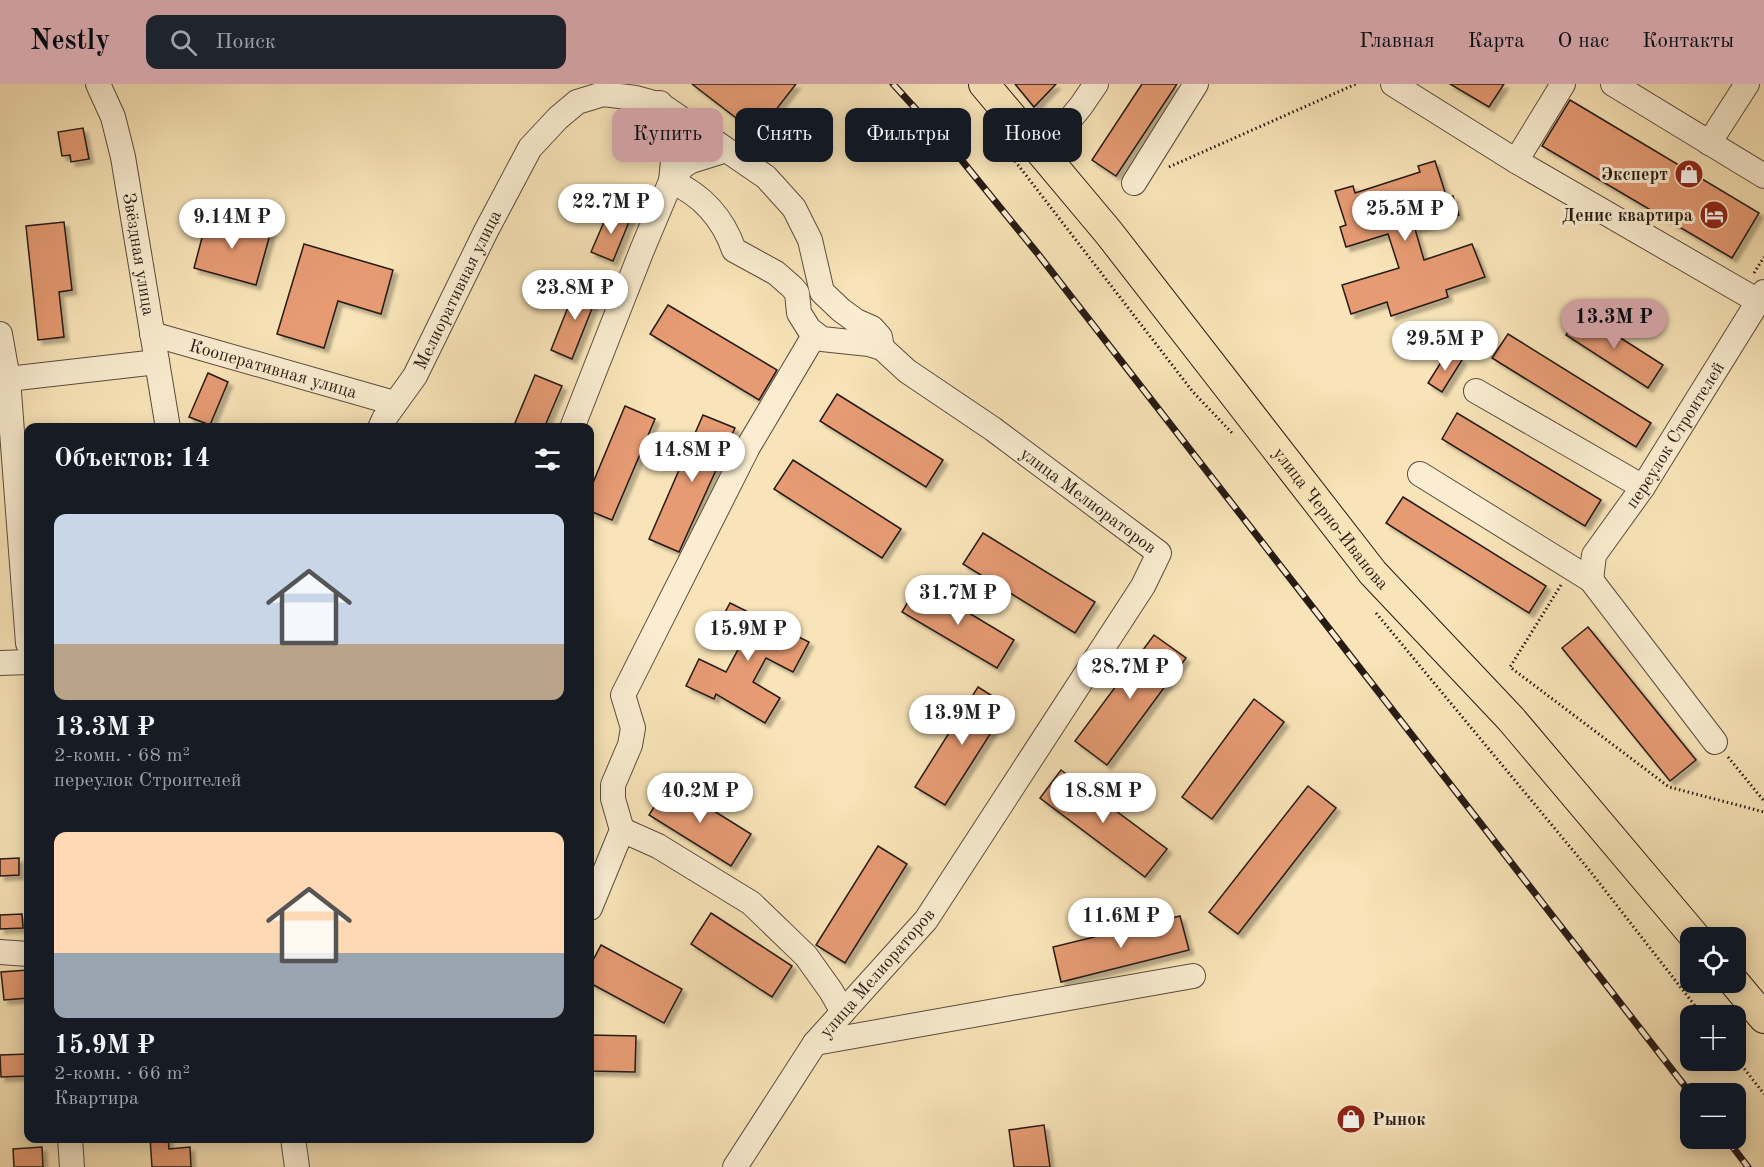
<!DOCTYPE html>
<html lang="ru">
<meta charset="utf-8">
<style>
:root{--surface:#171b24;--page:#20242c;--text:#f1f3f6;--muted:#9ea1a6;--accent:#c59692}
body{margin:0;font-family:"Old Standard TT",serif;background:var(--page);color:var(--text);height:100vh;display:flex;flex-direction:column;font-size:22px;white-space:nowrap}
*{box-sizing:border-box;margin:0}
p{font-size:20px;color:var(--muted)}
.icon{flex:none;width:33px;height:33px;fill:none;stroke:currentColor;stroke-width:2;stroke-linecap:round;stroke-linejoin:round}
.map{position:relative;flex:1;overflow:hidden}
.side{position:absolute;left:24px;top:339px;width:570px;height:720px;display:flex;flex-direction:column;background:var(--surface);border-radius:12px;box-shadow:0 3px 15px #0003}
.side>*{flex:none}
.top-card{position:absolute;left:612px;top:24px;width:570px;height:54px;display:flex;gap:12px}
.tools{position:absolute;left:1680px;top:843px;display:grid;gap:12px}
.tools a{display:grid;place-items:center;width:66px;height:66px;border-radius:12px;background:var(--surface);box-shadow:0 3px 15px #0003;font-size:30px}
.price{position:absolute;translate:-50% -51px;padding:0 14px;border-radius:21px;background:#fff;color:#222;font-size:20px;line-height:39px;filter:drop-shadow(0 2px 3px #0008)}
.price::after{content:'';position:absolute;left:50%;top:36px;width:18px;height:14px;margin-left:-9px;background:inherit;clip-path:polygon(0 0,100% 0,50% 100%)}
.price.selected{background:var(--accent);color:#111}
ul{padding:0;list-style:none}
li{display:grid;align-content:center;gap:12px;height:318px;padding:0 30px}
li span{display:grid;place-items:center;height:186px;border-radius:12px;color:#555}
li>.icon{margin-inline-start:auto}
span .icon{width:108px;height:108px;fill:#fffc;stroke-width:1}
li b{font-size:26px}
h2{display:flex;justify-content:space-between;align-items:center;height:72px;padding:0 30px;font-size:26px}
.tag{padding:0 21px;border-radius:12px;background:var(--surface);box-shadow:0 3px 15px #0003;font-size:21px;line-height:54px}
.tag.selected{background:var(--accent);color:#111}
header{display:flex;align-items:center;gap:36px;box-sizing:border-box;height:84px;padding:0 30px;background:var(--accent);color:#111}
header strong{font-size:28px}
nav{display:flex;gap:33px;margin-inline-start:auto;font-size:21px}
.search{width:420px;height:54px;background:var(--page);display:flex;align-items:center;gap:15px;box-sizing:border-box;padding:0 21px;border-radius:12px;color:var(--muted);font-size:22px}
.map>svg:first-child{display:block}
.building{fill:#e69b73;stroke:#261a15;stroke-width:1.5;filter:url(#shadow)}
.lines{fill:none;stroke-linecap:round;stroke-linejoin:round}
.minor-casing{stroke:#5a4c3e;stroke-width:26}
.major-casing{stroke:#261a15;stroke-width:32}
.path{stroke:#261a15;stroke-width:3;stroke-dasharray:1.5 3;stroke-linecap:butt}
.minor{stroke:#faedd1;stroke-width:24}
.major{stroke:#f8e4b8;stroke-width:30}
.rail-casing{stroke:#261a15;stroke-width:7}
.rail{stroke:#faedd1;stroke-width:4.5;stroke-dasharray:14;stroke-linecap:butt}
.labels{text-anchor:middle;stroke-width:6;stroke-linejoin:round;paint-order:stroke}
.poi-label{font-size:18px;font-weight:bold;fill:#261a15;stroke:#faedd1;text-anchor:end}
.street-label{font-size:18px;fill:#261a15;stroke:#faedd1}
</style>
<header>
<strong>Nestly</strong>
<div class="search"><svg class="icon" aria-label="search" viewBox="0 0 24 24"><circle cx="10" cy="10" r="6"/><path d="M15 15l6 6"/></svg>Поиск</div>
<nav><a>Главная</a><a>Карта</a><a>О нас</a><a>Контакты</a></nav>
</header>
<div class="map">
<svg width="1764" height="1083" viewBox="0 0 1764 1083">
<defs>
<filter id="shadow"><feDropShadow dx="4.5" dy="4.5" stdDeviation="1.5" flood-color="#0004"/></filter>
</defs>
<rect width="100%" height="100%" fill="#f8e4b8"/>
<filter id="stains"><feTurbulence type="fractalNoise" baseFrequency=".00333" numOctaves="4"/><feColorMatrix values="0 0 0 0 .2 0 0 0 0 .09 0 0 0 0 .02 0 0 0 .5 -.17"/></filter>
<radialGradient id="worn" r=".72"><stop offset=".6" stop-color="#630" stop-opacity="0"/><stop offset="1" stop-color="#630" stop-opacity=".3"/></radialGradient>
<!-- building -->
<g class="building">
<polygon points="692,0 796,0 757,50"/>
<polygon points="1015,0 1056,0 1034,23"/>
<polygon points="1142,0 1177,0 1116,92 1092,76"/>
<polygon points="1450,0 1504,0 1489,23"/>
<polygon points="1570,16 1759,129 1732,174 1542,62"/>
<polygon points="83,44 89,75 71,78 70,71 62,72 58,48"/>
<polygon points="1435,77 1447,114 1453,112 1459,131 1415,145 1424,176 1472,160 1485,193 1446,206 1448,213 1391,232 1387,218 1351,230 1342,201 1399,184 1388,150 1346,163 1340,143 1346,141 1335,107 1353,102 1355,109 1420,88 1418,82"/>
<polygon points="610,124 631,133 613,177 591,168"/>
<polygon points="208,131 271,147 256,201 194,184"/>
<polygon points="64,138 72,206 59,208 64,253 38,256 26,142"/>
<polygon points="304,160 393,186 381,230 338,217 324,264 277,250"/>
<polygon points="578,198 599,207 572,275 551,266"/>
<polygon points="668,221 777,286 759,316 650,250"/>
<polygon points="1580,228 1663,281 1648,304 1566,251"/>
<polygon points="1508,250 1651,339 1636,363 1492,274"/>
<polygon points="1448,267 1462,276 1442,308 1428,299"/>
<polygon points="208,289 228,298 210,341 189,333"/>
<polygon points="535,291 562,302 544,344 525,344 515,339"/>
<polygon points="837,310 943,376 926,403 820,337"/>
<polygon points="625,322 655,335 612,436 590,427 590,406"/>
<polygon points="1457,329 1601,416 1585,442 1442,355"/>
<polygon points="703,331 735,344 679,468 649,455"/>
<polygon points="793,376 901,445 882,474 774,405"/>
<polygon points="1403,413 1546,502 1529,529 1386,439"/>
<polygon points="983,449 1095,518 1075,549 963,480"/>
<polygon points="919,499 1014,556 997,584 902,528"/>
<polygon points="730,519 809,558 793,588 766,574 753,598 780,614 765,639 716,610 714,615 686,602 699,575 726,588 741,560 715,547"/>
<polygon points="1588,543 1696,676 1670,697 1562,564"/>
<polygon points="1154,551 1186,574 1107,681 1075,657"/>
<polygon points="978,603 1008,622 945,721 915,703"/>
<polygon points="1254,615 1284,638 1212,735 1182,713"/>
<polygon points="1061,686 1167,765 1145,793 1040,714"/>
<polygon points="669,699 751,750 731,782 649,731"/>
<polygon points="1308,702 1336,724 1238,850 1209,828"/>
<polygon points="878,762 907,780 845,879 816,861"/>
<polygon points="19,774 19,791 0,792 0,775"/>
<polygon points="711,829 792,882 772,913 691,860"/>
<polygon points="22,830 23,844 0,845 0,831"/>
<polygon points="1180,832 1189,866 1061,898 1053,863"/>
<polygon points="601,861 682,905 664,939 590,899 590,882"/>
<polygon points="28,886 28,914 4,916 1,888"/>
<polygon points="590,951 636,952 635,988 590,987"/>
<polygon points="28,970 28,992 1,993 0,971"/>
<polygon points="1044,1041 1050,1083 1014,1083 1009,1046"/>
<polygon points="150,1054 168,1054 169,1065 190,1063 191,1083 152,1083"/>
<polygon points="42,1063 43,1083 14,1083 13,1065"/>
</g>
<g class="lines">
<!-- minor casing -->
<g class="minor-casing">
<g id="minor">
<path id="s1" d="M98,0L113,33L123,73L168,344"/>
<polyline points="1393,0 1516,77"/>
<polyline points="1563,0 1516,77 1758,217"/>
<polyline points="1613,0 1764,92"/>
<path d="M660,19C678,44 674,69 671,97"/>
<polyline points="1709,59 1747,0"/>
<polyline points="1043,68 1081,22 1096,0"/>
<path id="s2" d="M671,97C702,111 723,134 734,166L776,189L792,203L797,209L799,229L809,245L822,255L869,260L882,264L907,287L993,345L1159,469L1143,502L926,836L815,959L735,1083"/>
<polyline points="1134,99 1196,0"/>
<polyline points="0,250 8,295 28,559"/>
<path id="s3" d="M152,250L394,319"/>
<polyline points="815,250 748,363 623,611 633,644 630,661 613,701 613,715 622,746 658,762 751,819 806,872 831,907 843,928"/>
<polyline points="8,295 157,278"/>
<polyline points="1476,307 1643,403"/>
<path id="s4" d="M380,344L384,335L415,292L486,147L530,64L558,34L577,18L603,10L636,14L661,21L766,93L794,124L810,156L822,208L841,226L856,237L872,244L880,253L882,264"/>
<polyline points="572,344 642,166 671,97 683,82 691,77 726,66"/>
<polyline points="1420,390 1591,496 1715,658"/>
<path id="s5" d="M1591,496L1594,471L1643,403L1764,208"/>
<polyline points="0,579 28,578"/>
<polyline points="590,824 622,746"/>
<polyline points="0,868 28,870"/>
<polyline points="815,959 1193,892"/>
<polyline points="70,1054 72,1083"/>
<polyline points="293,1054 297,1083"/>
</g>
</g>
<!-- major casing -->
<g class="major-casing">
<g id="major">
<path id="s6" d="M984,0L1109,149L1373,489L1511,635L1696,854"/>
<polyline points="1734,898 1764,934"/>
</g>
</g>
<!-- path -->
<g class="path">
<polyline points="1015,77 1193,308 1233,350"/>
<polyline points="1169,83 1356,0"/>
<polyline points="1754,189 1764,173"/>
<polyline points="1561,501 1510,583 1669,703 1764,728"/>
<polyline points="1376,529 1590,787 1703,932"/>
<polyline points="1728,673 1764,717"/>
<polyline points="1736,974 1764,1010"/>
</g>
<!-- minor -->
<use href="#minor" class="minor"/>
<!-- major -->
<use href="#major" class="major"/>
<!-- rail casing -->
<g class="rail-casing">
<g id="rail">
<polyline points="893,0 955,68 1038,170 1691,1010"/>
<polyline points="1726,1054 1748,1083"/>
</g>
</g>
<!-- rail -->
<use href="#rail" class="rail"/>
</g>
<!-- icons -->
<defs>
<g id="shop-disc" transform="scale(1.5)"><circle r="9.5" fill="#8f2418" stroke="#faedd1"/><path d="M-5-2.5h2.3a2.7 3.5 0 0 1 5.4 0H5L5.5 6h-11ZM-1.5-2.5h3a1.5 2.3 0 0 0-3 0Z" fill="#fff"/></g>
<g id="hotel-disc" transform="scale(1.5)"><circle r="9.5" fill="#8f2418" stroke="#faedd1"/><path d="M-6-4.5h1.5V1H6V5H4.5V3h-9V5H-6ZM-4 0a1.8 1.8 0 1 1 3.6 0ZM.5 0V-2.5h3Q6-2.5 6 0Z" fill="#fff"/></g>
</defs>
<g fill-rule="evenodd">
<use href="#shop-disc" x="1689" y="90"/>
<use href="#hotel-disc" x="1714" y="131"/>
<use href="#shop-disc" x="1351" y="1035"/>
</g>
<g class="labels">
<!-- poi labels -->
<g class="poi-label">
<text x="1668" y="96">Эксперт</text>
<text x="1693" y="137">Денис квартира</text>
<text x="1372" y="1041" text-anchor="start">Рынок</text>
</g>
<!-- street labels -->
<g class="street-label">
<text dy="6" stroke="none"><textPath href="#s1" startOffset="176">Звёздная улица</textPath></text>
<text dy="6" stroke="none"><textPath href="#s4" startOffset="159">Мелиоративная улица</textPath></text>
<text dy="6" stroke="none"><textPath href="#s3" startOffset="126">Кооперативная улица</textPath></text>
<text dy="6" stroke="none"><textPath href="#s5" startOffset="170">переулок Строителей</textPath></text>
<text dy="6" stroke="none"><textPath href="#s2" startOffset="546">улица Мелиораторов</textPath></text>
<text dy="6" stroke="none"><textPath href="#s6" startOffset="556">улица Черно-Иванова</textPath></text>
<text transform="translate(877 889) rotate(-49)" y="6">улица Мелиораторов</text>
</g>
</g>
<rect width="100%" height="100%" filter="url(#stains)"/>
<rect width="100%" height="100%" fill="url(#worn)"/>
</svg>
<div class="tools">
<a><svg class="icon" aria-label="locate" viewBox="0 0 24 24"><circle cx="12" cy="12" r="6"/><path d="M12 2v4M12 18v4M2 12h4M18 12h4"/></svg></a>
<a>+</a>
<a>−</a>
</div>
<b class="price" style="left:611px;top:151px">22.7M ₽</b>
<b class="price" style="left:1405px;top:158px">25.5M ₽</b>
<b class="price" style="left:232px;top:166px">9.14M ₽</b>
<b class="price" style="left:575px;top:237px">23.8M ₽</b>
<b class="price selected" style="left:1614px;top:266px">13.3M ₽</b>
<b class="price" style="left:1445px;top:288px">29.5M ₽</b>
<b class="price" style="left:692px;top:399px">14.8M ₽</b>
<b class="price" style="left:958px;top:542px">31.7M ₽</b>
<b class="price" style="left:748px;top:578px">15.9M ₽</b>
<b class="price" style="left:1130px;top:616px">28.7M ₽</b>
<b class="price" style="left:962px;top:662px">13.9M ₽</b>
<b class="price" style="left:700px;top:740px">40.2M ₽</b>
<b class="price" style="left:1103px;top:740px">18.8M ₽</b>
<b class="price" style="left:1121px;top:865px">11.6M ₽</b>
<div class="top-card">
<a class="tag selected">Купить</a>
<a class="tag">Снять</a>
<a class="tag">Фильтры</a>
<a class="tag">Новое</a>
</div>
<section class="side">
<h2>Объектов: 14<svg class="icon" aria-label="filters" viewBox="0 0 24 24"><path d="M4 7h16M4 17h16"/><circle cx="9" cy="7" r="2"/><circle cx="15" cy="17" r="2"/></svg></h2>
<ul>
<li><span style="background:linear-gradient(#c9d6e8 70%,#b9a48a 0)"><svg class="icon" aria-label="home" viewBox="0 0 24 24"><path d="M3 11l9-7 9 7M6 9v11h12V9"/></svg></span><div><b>13.3M ₽</b><p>2-комн. · 68 m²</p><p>переулок Строителей</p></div></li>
<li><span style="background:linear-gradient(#ffd9b3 65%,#9aa5b1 0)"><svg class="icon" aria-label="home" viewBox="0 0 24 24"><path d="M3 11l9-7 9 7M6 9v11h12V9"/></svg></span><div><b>15.9M ₽</b><p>2-комн. · 66 m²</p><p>Квартира</p></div></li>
</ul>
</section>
</div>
